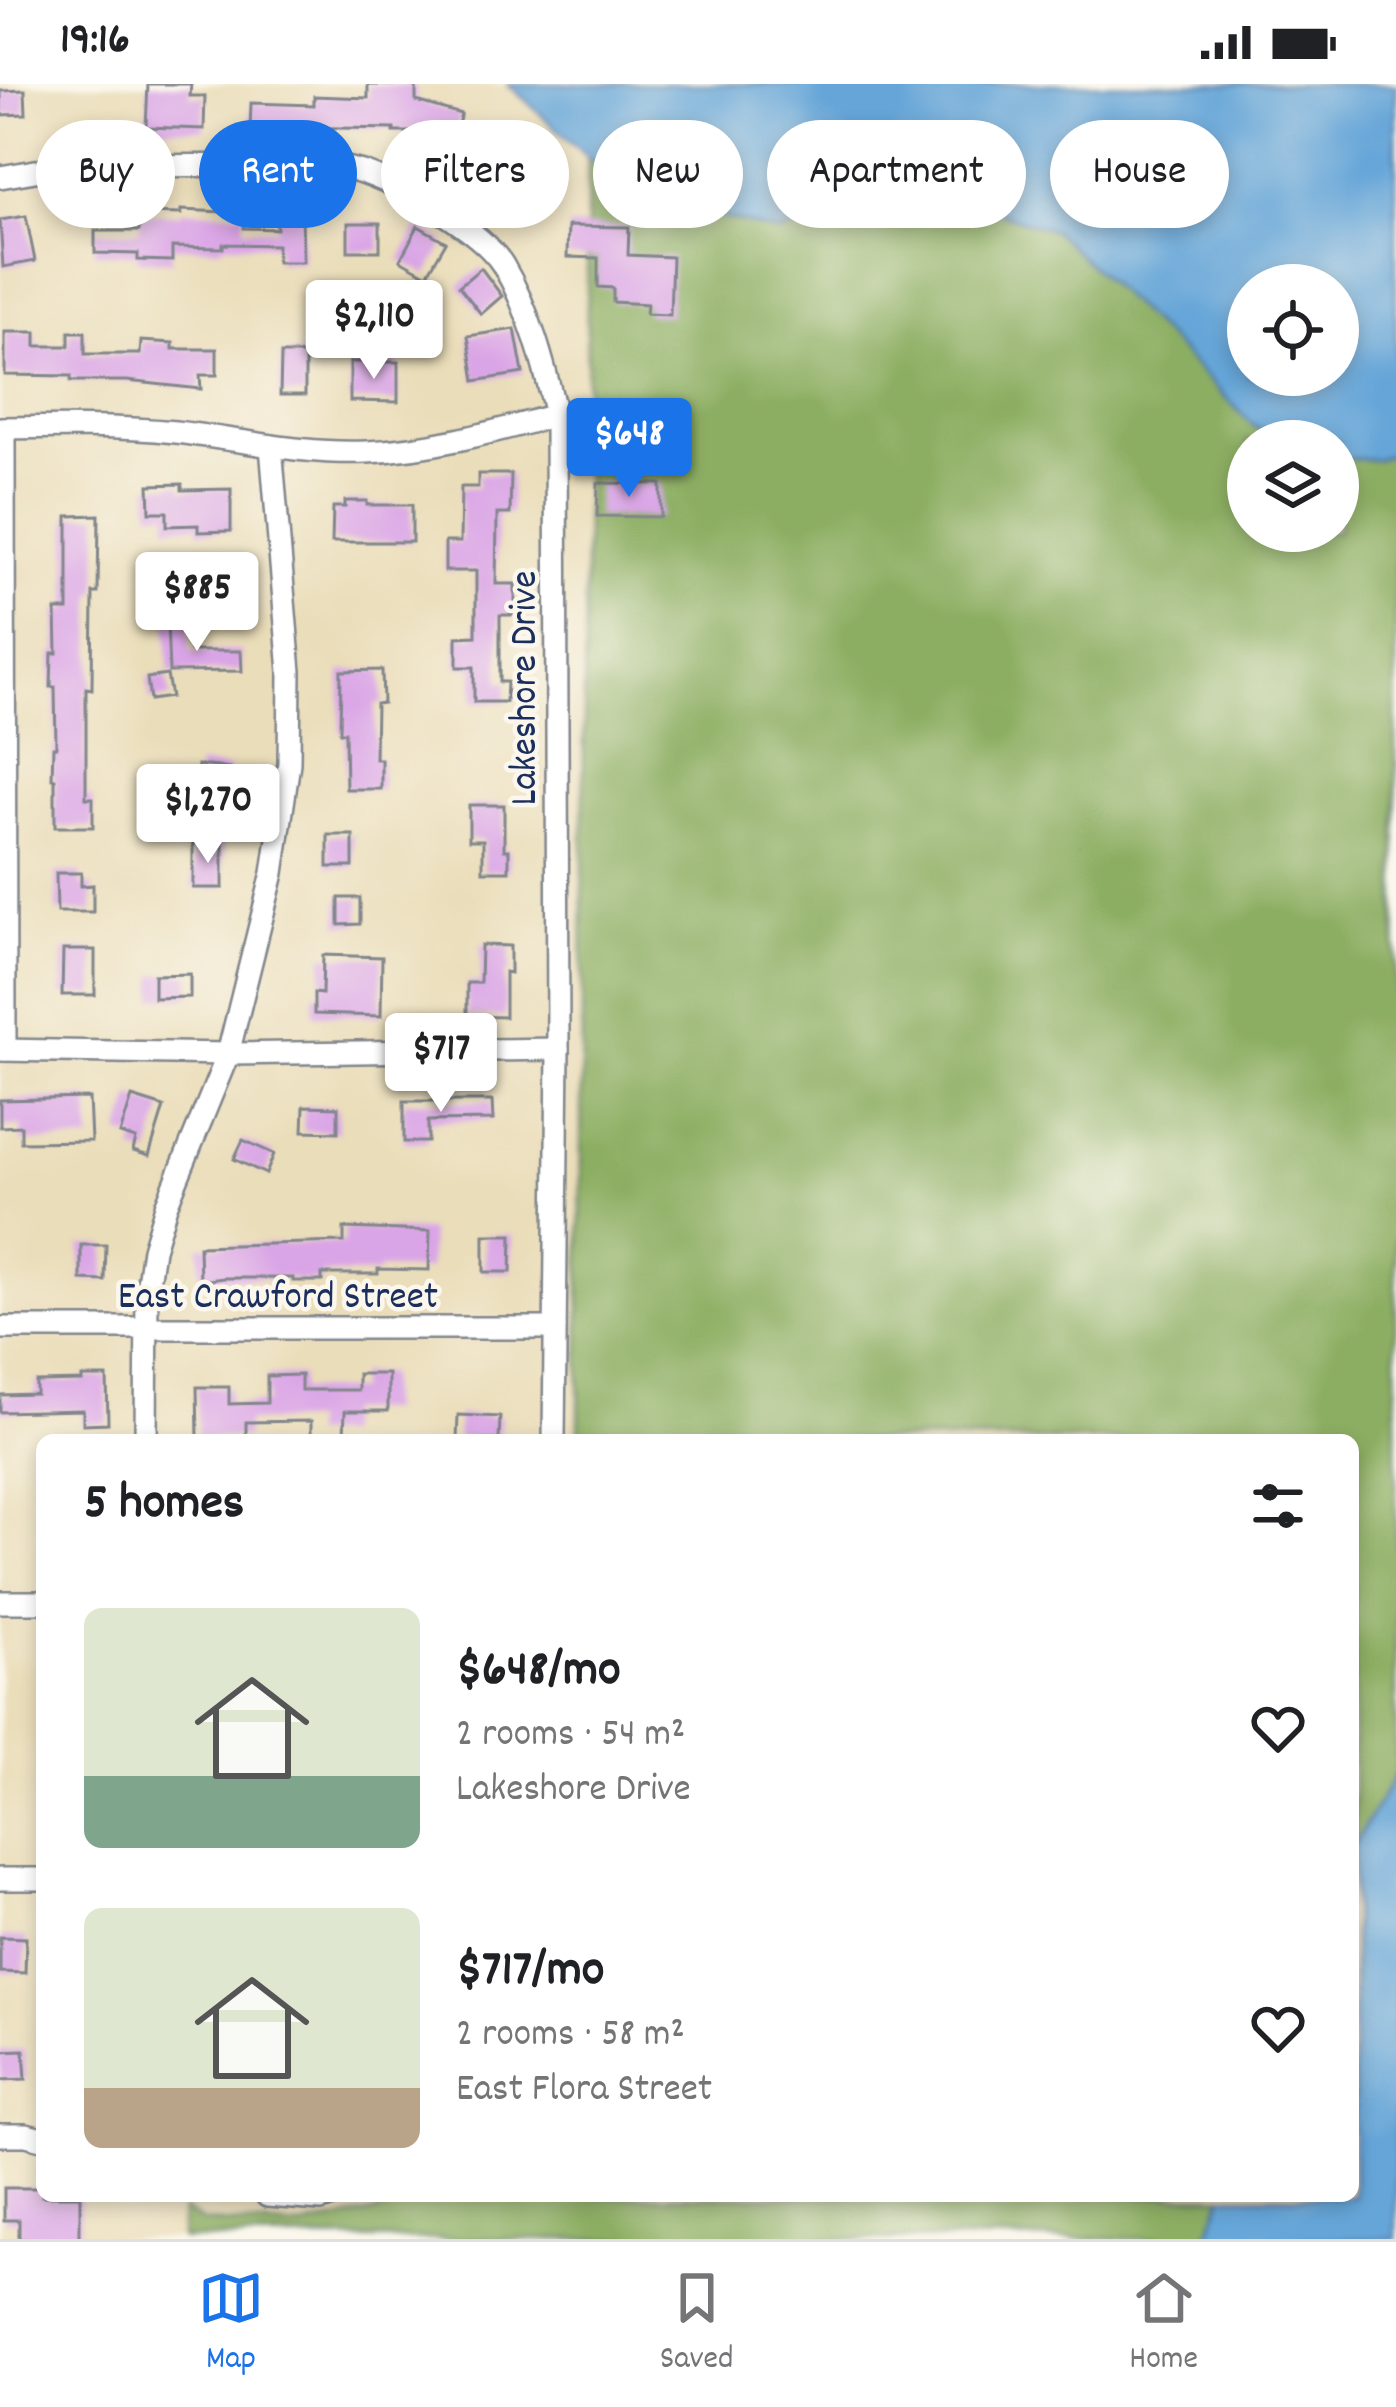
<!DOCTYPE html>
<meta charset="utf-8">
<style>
:root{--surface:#fff;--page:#f6f6f6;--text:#202124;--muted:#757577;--line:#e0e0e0;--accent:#1a73e8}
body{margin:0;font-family:Dekko,sans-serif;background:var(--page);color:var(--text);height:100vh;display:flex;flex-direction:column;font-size:45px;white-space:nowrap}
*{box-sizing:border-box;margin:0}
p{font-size:39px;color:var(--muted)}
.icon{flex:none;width:66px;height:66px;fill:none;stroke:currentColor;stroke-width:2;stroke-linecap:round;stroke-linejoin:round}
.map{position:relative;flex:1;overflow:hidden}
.side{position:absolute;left:36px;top:1350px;width:1323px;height:768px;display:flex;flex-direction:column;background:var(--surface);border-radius:18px;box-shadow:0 6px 18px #0003}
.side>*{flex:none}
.top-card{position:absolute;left:36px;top:36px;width:1326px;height:108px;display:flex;gap:24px}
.tools{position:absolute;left:1227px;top:180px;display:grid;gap:24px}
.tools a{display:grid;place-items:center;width:132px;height:132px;border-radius:50%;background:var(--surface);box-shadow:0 6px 18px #0003;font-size:60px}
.price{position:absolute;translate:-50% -102px;padding:0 27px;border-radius:12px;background:#fff;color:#222;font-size:39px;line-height:78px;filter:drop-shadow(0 3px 6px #0008)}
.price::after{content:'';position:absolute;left:50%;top:72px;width:36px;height:27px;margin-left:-18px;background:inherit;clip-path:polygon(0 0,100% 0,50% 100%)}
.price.active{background:var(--accent);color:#fff}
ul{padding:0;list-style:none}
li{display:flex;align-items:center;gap:36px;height:300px;padding:0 48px}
li span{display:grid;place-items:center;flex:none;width:336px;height:240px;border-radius:18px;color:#555}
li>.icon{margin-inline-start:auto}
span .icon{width:144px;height:144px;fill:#fffc;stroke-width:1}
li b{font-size:51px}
h2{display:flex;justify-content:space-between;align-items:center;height:144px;padding:0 48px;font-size:51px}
.chip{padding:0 42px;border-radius:54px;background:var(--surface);box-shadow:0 6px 18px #0003;font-size:42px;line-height:108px}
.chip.active{background:var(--accent);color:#fff}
.status{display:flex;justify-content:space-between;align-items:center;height:84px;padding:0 60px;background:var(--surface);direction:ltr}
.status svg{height:33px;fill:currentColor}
.tab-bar{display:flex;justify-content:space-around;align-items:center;height:168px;border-top:3px solid var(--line);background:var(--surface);font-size:33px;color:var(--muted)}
.tab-bar a{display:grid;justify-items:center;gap:6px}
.tab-bar .active{color:var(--accent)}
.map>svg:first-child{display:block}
.forest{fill:#8cae62;stroke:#546e60;stroke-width:3}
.water{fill:#65a5d8;stroke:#406a9b;stroke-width:3;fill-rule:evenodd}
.building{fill:#daa5e6}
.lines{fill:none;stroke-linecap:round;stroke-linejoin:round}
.street-casing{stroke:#82868c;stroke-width:26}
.street{stroke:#fff;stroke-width:21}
.labels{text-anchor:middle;stroke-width:9;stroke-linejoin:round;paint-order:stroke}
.street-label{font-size:39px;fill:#1b2f5e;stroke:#fbf7ec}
</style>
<div class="status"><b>19:16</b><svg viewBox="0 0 49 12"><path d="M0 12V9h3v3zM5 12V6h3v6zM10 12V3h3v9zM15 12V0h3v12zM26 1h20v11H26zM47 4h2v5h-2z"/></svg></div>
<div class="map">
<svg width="1396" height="2155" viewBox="0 0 1396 2155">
<rect width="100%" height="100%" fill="#fbf7ec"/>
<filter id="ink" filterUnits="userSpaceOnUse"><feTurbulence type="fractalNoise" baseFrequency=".00833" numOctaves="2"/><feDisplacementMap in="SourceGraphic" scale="24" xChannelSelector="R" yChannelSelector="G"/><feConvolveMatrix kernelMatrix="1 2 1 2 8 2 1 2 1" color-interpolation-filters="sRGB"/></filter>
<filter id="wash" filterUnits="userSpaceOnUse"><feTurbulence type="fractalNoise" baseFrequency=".004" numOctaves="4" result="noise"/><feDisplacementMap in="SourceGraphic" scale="48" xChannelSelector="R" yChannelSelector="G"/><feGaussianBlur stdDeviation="2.7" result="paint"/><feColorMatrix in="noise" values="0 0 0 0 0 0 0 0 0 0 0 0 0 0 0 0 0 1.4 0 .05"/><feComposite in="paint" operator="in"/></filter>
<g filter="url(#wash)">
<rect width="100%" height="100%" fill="#eaddb9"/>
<!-- forest -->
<g class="forest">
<polygon points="588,74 686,123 779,149 861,121 940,109 1054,147 1167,254 1255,343 1287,357 1248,357 1248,447 1338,447 1338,375 1377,375 1396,369 1396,1690 1353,1762 1353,1356 579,1356"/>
<polygon points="417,2112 1223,2112 1206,2155 181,2155 182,2126 204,2138 301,2144 377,2128"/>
</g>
<!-- water -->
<g class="water">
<path d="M508,0H1396V369L1377,375H1338V357H1287L1255,343L1167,254L1054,147L940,109L861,121L779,149L686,123L588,74ZM1248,201H1338V291H1248Z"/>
<polygon points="1396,1690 1396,2155 1206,2155 1223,2112 1353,2112 1353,1762"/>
</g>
<g id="blocks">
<!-- building -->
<g class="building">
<polygon points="148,0 191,0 190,12 205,12 204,45 146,43"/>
<polygon points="368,1 416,1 416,17 461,30 452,60 410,48 394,48 394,45 285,43 284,48 250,47 251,19 314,21 314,12 368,14"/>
<polygon points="25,6 26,30 1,31 1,7"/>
<polygon points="181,126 244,129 244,144 277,145 276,128 302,128 303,178 277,178 277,161 223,160 223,164 172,163 172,177 138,176 138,170 95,169 95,147 139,147 140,129 181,130"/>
<polygon points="26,132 35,177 3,183 0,136"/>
<rect x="348" y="139" width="32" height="28"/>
<polygon points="418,142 446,158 427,191 400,176"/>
<polygon points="568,142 629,143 628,171 672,173 670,231 646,230 647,220 613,218 613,204 598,203 598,174 567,173"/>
<polygon points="481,184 502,212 481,230 459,202"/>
<polygon points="515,245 523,289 475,297 468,252"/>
<polygon points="5,248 36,248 36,262 69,262 69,248 85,248 85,270 140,270 141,257 173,259 173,265 217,265 217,291 200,291 201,305 127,297 71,297 71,292 5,291"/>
<polygon points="281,270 305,270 305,311 280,311"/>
<polygon points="350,278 398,278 398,318 350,317"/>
<polygon points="616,324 644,324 644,337 671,337 671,364 617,364"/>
<polygon points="478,390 511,390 510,430 497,430 496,500 515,500 515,531 500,531 500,598 507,598 506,618 474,618 474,583 457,583 457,553 476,552 476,487 445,487 445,458 460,458 461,403 478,403"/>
<polygon points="598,399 661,400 661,433 597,432"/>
<polygon points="182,400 182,406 231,405 231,447 198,448 198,441 167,442 167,428 150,428 149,401"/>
<polygon points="345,417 367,417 367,421 412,421 412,458 332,458 333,423 345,423"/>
<polygon points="99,431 98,509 93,509 92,605 86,604 86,714 93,714 93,743 55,743 55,695 52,694 53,663 56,663 55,603 51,603 52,569 57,569 56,526 68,526 68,432"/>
<polygon points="189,537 190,567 241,567 242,587 169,588 167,538"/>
<polygon points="382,586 383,619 376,620 375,675 381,675 381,705 346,705 345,648 340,648 341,587"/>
<polygon points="167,591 171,613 150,616 147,594"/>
<polygon points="198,681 229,684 225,723 194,720"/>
<polygon points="469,721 504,721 504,766 509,766 509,787 483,787 483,756 469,756"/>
<rect x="328" y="751" width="25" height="32"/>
<rect x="193" y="759" width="30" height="45"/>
<polygon points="56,789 81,789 81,802 93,801 93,828 57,828"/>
<polygon points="339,814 360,814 360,840 339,841"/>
<polygon points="481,861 510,862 510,889 505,888 505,933 467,932 467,899 480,899"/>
<polygon points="63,866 95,866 95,911 62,911"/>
<polygon points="323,871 382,873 381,932 314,930 314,909 322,910"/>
<polygon points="190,890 190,913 154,914 154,891"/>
<polygon points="132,1013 164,1023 149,1072 133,1067 136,1055 120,1050"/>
<polygon points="89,1014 91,1057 21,1058 21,1042 0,1043 0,1016"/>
<polygon points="404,1017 492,1017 493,1036 428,1037 428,1058 404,1058"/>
<polygon points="304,1022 338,1023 338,1048 303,1047"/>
<polygon points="243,1056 274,1070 266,1090 234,1075"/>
<polygon points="344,1144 430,1147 429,1186 378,1185 378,1190 322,1190 322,1197 293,1197 293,1194 224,1194 200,1197 199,1162 344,1158"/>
<polygon points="484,1151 512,1151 511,1188 484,1188"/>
<polygon points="81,1161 106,1161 105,1197 81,1196"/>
<polygon points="358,1290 388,1290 388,1327 345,1327 344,1351 311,1351 311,1337 246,1338 246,1353 198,1354 197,1303 229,1303 229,1320 267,1319 267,1292 301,1291 301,1306 358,1306"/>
<polygon points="82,1293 107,1293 108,1339 83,1340 83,1326 0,1328 0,1311 36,1310 36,1298 82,1297"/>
<polygon points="458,1331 500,1333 499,1356 457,1356"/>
<polygon points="0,1853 26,1854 25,1889 0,1888"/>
<polygon points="24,1966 26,1995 0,1996 0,1967"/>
<polygon points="4,2104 42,2104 42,2112 80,2112 80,2155 19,2155 19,2136 4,2136"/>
</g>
</g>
</g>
<g filter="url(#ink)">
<use href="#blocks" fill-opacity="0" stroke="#82868c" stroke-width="3"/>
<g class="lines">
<!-- street casing -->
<g class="street-casing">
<g id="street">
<path d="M0,93L64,82L328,81C340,83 353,85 365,89C404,103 481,146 503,181C530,227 544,280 556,331L558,965L554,1356"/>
<path d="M0,344C58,343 117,342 175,348C238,355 303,371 367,368C433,365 493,348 556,331"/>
<polyline points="4,344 5,966"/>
<polyline points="0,966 228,970 558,965"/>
<polyline points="0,1244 555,1244"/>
<polyline points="146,1356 147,1206 153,1165 166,1122 228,970 273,789 289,679 290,588 271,362"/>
<polyline points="0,1518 42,1518"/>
<polyline points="0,1795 42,1795"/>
<polyline points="0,2051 26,2051 42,2055"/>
<polyline points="267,2112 321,2116 333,2112"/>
</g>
</g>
<!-- street -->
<use href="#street" class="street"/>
</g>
</g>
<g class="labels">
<!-- street labels -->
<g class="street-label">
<text transform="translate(521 604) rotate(-90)" y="14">Lakeshore Drive</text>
<text x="278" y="1223">East Crawford Street</text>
</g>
</g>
</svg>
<div class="tools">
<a><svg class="icon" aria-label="locate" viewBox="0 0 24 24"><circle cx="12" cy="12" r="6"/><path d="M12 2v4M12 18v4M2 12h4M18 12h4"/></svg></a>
<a><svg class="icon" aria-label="layers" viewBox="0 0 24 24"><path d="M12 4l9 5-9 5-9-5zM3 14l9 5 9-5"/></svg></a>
</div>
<b class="price" style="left:374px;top:298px">$2,110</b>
<b class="price active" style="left:629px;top:416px">$648</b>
<b class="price" style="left:197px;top:570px">$885</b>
<b class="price" style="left:208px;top:782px">$1,270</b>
<b class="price" style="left:441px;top:1031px">$717</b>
<div class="top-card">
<a class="chip">Buy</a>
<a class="chip active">Rent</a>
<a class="chip">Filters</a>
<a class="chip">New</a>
<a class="chip">Apartment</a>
<a class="chip">House</a>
</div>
<section class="side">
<h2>5 homes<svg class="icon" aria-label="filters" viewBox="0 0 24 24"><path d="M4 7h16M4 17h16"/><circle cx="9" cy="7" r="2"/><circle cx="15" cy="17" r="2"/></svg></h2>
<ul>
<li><span style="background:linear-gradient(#dfe7d0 70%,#7fa58c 0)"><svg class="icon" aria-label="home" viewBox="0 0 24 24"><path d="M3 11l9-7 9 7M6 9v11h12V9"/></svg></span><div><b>$648/mo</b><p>2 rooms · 54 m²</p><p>Lakeshore Drive</p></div><svg class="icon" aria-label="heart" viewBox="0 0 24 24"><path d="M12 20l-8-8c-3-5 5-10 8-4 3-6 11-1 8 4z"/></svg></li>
<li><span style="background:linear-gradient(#dfe7d0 75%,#b9a48a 0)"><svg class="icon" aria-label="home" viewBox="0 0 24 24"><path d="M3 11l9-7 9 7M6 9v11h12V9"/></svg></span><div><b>$717/mo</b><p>2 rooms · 58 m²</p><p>East Flora Street</p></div><svg class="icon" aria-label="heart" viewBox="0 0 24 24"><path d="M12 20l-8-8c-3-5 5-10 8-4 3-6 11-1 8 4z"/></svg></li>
</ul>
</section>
</div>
<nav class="tab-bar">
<a class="active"><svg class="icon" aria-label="map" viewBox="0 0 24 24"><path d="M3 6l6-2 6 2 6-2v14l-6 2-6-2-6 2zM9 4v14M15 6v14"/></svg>Map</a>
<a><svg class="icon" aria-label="saved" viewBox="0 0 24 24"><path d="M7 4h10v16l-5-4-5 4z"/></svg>Saved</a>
<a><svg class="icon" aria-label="home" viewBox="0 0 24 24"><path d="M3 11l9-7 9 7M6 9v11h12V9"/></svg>Home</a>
</nav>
